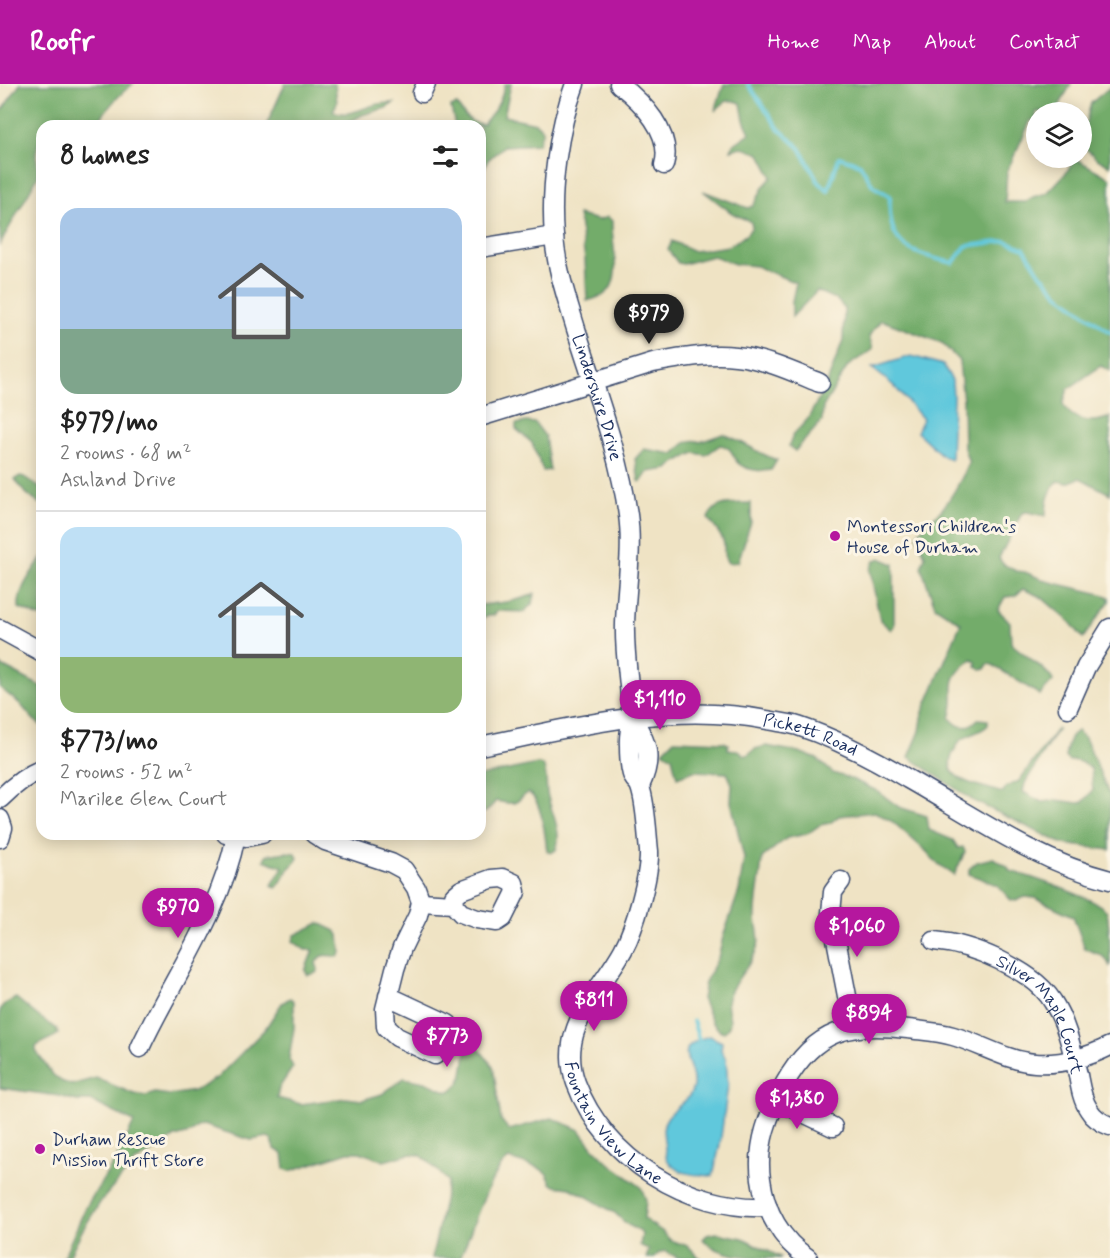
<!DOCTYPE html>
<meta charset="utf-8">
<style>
:root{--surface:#fff;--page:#f6f6f6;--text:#222;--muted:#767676;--line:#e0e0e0;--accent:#b5179e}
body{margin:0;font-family:Mynerve,sans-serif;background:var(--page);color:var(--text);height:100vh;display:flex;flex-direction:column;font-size:22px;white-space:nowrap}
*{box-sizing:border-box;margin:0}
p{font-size:20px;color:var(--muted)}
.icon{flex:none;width:33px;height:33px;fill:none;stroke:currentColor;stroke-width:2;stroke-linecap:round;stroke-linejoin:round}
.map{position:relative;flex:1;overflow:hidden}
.panel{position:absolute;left:36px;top:36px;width:450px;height:720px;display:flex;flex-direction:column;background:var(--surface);border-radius:18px;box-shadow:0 3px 15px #0003}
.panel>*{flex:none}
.controls{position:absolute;left:1026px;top:18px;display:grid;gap:12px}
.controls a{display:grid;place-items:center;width:66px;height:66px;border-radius:50%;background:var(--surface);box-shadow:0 3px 15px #0003;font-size:30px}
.price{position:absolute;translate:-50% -51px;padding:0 14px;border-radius:21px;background:var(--accent);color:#fff;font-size:20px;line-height:39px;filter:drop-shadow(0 2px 3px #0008)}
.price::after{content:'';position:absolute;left:50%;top:36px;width:18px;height:14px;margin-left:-9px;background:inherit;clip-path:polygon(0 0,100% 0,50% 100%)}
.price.current{background:#222;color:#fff}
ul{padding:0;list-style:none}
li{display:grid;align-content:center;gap:12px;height:318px;padding:0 24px}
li+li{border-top:2px solid var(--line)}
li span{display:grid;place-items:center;height:186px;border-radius:18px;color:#555}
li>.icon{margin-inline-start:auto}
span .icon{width:108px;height:108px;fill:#fffc;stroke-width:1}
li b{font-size:26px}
h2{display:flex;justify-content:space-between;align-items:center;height:72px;padding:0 24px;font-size:26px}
header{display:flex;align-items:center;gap:36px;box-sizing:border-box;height:84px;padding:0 30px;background:var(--accent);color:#fff}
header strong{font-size:28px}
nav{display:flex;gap:33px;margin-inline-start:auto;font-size:21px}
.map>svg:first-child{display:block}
.forest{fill:#73ac6a;stroke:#476e64;stroke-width:1.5}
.water{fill:#60c8dc;stroke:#3e7c9d;stroke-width:1.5}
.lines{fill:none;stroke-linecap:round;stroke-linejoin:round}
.stream{stroke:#60c8dc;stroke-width:4}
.minor-casing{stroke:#3b4a6d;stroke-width:21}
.minor{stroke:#fff;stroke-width:18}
.poi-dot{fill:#b5179e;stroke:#fcf5e5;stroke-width:2}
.labels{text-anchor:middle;stroke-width:6;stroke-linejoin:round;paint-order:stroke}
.street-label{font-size:18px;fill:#1b2f5e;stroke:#fcf5e5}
.poi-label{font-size:18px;fill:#1b2f5e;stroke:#fcf5e5;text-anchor:start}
</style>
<header>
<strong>Roofr</strong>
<nav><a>Home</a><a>Map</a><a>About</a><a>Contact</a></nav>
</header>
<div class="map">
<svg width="1110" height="1174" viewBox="0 0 1110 1174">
<rect width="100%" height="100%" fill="#fcf5e5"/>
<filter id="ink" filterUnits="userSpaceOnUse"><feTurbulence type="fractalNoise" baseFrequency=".0167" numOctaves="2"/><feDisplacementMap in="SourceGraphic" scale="12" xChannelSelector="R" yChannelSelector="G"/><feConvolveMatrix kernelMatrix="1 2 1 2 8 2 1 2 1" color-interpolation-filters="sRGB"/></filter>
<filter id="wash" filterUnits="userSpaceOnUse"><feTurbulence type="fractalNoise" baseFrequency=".008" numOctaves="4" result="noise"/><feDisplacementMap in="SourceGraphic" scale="24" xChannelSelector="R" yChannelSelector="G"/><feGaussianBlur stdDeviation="1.35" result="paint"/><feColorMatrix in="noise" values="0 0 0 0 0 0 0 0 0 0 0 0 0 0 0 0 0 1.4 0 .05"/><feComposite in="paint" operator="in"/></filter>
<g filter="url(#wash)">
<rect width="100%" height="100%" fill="#efe3c4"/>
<!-- forest -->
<g class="forest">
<path d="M20,0H133C118,11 108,23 98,38L99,42H42C42,54 36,62 36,71C37,79 39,84 38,92L0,160V29Z"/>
<path d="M285,0H335L337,19L333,27C347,34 362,24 375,21C381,19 388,19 394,19L386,24L362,31L343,42H266Z"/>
<path d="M505,0H511L504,32L536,39L543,46L538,60L504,62L488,76L480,94V42H455L451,23L457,21C463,30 470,40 483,40C495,26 501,19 505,0Z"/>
<path d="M724,0H1071L1056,28H1036V37L1031,36L1007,87L1005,118H1025L1033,113L1047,109L1064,91L1076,75L1110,94V287L1101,282L1068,305L1063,320C1073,339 1093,340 1110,333V410L1080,394L1067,399L1058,397C1049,406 1046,420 1046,432L1027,428L1022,429L999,474L1003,480L1016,487L1025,488L1046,497L1105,511L1109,513V518L1083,554L1070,538L1041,513L1023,505L1015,512L1005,513L998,526L1010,538L1011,559C1021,569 1049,586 1053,597L1040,611L993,581L988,580L985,585H980L976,582V577L972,575C940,599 960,607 950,634C960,646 968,645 978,635L988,636V641C981,649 968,650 960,657C957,660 955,666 953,669C939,698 982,701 999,708H1003L1006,703L1019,697L1058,644L1025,699L1023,708L1042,718L1057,716L1078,719L1083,718L1093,706L1091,685C1084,680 1078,675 1069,677L1065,673C1067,663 1068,653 1077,647L1085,654L1110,712V766L1063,760L974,717L909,673L920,647L923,628L961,539L935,522L921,483L925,472L917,451C924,440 935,434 943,424C954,410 962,394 969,379L964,364L963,317L959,277L942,259L881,236L869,252L873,265L848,282L823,323L822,337L795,367L789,362L793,351L807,336L826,302L843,256L844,224L837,216L817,207L792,233V217L796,199L756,182L735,180L713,172L683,180L678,179L668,166L672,157L694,167L729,162L746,151L752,143L751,138L732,129L703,107L748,124L753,122L764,102L772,93L760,70L741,63L731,66L733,61L750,49L744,36L741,19C728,14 725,17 715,27Z"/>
<polygon points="1110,3 1110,82 1097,75 1082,61 1082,52 1091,19"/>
<path d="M578,131L598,136L608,133L612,137C611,159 624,196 605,210C600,214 593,215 587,217L585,175Z"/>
<polygon points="526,338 535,339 545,352 550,386 543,387 532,359 516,345 516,340"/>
<path d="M723,350C742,356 758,370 777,376L771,386C762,388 744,386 737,378C732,370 732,363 720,361L706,371L694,369L674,379L668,385L648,388L641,398L639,397L635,375L644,365L674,370C682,362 688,353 700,358Z"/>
<path d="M20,392L24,393L42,405V421C30,414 22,407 15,395Z"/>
<path d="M751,419V438L738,478L728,479C722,470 725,470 724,460C722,450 713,442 708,434C716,416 733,420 751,419Z"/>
<path d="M42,473V534L19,524C17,506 33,487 42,473Z"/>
<polygon points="880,474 894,480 894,542 891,546 880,536 870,486 874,477"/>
<path d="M535,510L532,520L524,528L497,527L494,531L480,534V521C499,519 516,518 535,510Z"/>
<polygon points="0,581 42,603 42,642 34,636 20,620 0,604"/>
<path d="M674,656L724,658L728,660V665C736,667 739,663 743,671H747L755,665L766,662L799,668L817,675L833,689L854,696L877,707L899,723L927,732L929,746L953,756L958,764L963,763L965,768L954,791L933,776L928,769L893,738L875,728L839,732L830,739L820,741L807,750L787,754L762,774C761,793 756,811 756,830C755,840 761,852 758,862C752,882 734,895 728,914C724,926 737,939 724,948L719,946L712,938L702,915L705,898L718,874L723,853L739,807L744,774L731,718L732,700L727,689L694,687L677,693L672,673L663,667Z"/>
<path d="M537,680L543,681C547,689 546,700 547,709C551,729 563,747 556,766L551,769L547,767C545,751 542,717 529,709C521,711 522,715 516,718C511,721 501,718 496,717L486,728L480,729V692Z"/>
<path d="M286,768L296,769L298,774C296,779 291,781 288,786C283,792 282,799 276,804L272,801L283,783L264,776L266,771Z"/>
<path d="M993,774L1007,782L1010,787C1025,791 1102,816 1107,828C1110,845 1110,866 1110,883C1106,871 1097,869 1085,865L1073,832L1035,814L1025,813L1016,817L1011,816L997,801L969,790V785L977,778Z"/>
<path d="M319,839L336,847L339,851L341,869L338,873C329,871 321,869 316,879L318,885L316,889L308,891L305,887L313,866H305L293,857L295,851Z"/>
<path d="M16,914L38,932L57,945L58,950C51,956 41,957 36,963V967L51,989L61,997L71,1001L96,994L134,1010L146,1012L155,1009L170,1011L194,1007L217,994L265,945L282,919L290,914L294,917V944L289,975L293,983L279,1004L277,1014L301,1020L346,1014L362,1016L382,1010L404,994L425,998L448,1008C466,999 463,986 466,967L473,962L478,964L493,982L501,1036L509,1046L552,1034L580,1046L593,1063L609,1079L641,1103L646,1116L644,1135L663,1148L670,1156L688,1162L700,1174H678L665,1167L659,1169L655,1174H646L649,1166L640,1161L642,1151L640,1147L626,1140L615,1129L586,1112L570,1104L555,1102L551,1099L547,1090L539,1084L509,1075C490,1085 470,1153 460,1174H432L448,1097L428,1077L420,1071L409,1070L384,1077L360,1068H348L290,1087L285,1085L283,1070L275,1065L272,1056L268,1053L251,1056L203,1041L198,1042L190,1049L175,1053L134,1079L101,1117L83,1145L68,1174H63L86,1123L119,1070L134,1038L91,1017H77L59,1012L0,1004V927L3,921Z"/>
<path d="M716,1149L743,1154L782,1174C757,1174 719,1174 703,1155L707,1151Z"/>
</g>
<!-- water -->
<g class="water">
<polygon points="911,272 943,281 952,296 953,313 951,375 943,372 917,348 923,335 894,302 872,284"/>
<path d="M709,952L722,958L721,966L726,975L728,1001L720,1060L713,1092C697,1091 675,1091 667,1075C665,1070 665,1062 664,1056C663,1048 662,1041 667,1034C675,1022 690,1018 693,1003C697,980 667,964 709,952Z"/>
</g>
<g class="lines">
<!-- stream -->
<g class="stream">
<path d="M748,0L779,45L800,64L818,97L828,107L839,73L860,80L873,102L890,112C887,164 909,168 953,179L966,162L1006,157L1024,164L1040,189L1058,210L1110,248"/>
<polyline points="693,937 700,959"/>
</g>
</g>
</g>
<g filter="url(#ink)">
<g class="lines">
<!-- minor casing -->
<g class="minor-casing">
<g id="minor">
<path id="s1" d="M575,0C558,45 550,104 554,152C556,183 567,215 576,245C595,306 619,367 628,431C633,466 626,504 625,540C624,570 630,599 631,629C632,640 628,650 629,661C629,670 629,684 633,693C636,699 638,697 640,703C646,719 647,750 649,767C650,791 635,844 623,866C600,908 556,945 576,999C604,1075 689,1127 768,1123"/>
<path d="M619,0C642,18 673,49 664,81"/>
<polyline points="422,9 426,0"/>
<polyline points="480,164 554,152"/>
<path d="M480,333L653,279C681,274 708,269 736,272C765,275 793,288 820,299"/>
<polyline points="0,545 42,568"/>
<polyline points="1068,624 1086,583 1110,544"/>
<path d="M632,633C647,659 654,673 640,702"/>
<path id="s2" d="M480,662C575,643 670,617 767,636C777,638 788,639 798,642C837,655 873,674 908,695C973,732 1036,777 1110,796"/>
<path d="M0,715C13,702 25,692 42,685"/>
<polyline points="0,735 3,744 0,754"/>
<polyline points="226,750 247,753 262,750"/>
<polyline points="314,750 325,757 391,779 404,786 416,804 421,818 418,831 402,864 395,885 385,925 386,943 397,953 435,971 448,940 388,912"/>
<polyline points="841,797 833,808 831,829 853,943"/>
<polyline points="421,818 453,820 461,829 477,835 497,838 503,834 516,808 514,799 503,794 491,795 461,806 454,812 453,820"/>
<path id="s3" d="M934,857C958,859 978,866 999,876C1019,886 1041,898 1053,918C1067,940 1072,966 1078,991C1080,1002 1082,1016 1089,1026C1093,1033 1102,1039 1110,1042"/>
<path d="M140,964C173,893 220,831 236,752"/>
<polyline points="776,1016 833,1043"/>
<path d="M808,1174C781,1156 765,1127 761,1095C756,1060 769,1029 785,999C815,945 850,938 908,945C923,947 939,948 953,952C981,960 1007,977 1035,979C1062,981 1086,974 1110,962"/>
</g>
</g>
<!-- minor -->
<use href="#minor" class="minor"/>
</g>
</g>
<!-- markers -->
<g class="poi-dot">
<circle cx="835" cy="452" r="6"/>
<circle cx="40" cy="1065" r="6"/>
</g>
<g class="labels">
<!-- street labels -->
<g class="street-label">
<text dy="6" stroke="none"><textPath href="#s1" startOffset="322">Lindershire Drive</textPath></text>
<text dy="6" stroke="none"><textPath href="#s2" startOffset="336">Pickett Road</textPath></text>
<text dy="6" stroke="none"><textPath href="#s3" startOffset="140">Silver Maple Court</textPath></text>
<text dy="6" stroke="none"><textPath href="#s1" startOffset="1089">Fountain View Lane</textPath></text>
</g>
<!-- poi labels -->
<g class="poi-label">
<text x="847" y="448">Montessori Children's<tspan x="847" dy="21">House of Durham</tspan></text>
<text x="52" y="1061">Durham Rescue<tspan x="52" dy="21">Mission Thrift Store</tspan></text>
</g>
</g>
</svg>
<div class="controls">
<a><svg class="icon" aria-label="layers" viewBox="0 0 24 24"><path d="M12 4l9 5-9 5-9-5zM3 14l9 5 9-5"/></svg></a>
</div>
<b class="price current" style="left:649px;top:261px">$979</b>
<b class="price" style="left:660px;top:647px">$1,110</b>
<b class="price" style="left:178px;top:855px">$970</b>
<b class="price" style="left:857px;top:874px">$1,060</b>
<b class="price" style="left:594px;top:948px">$811</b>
<b class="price" style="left:869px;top:961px">$894</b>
<b class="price" style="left:447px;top:984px">$773</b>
<b class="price" style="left:797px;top:1046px">$1,380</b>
<section class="panel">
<h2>8 homes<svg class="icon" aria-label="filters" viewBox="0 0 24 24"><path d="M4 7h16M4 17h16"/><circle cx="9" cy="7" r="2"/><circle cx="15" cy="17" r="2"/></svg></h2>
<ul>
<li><span style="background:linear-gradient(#a9c7e8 65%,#7fa58c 0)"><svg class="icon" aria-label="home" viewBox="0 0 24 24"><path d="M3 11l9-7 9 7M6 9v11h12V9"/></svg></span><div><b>$979/mo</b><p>2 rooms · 68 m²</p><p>Ashland Drive</p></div></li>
<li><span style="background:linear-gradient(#bfe0f5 70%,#8fb573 0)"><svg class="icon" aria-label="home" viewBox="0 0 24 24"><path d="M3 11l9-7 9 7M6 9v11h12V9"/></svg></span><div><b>$773/mo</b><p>2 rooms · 52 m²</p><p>Marilee Glen Court</p></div></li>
</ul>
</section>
</div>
